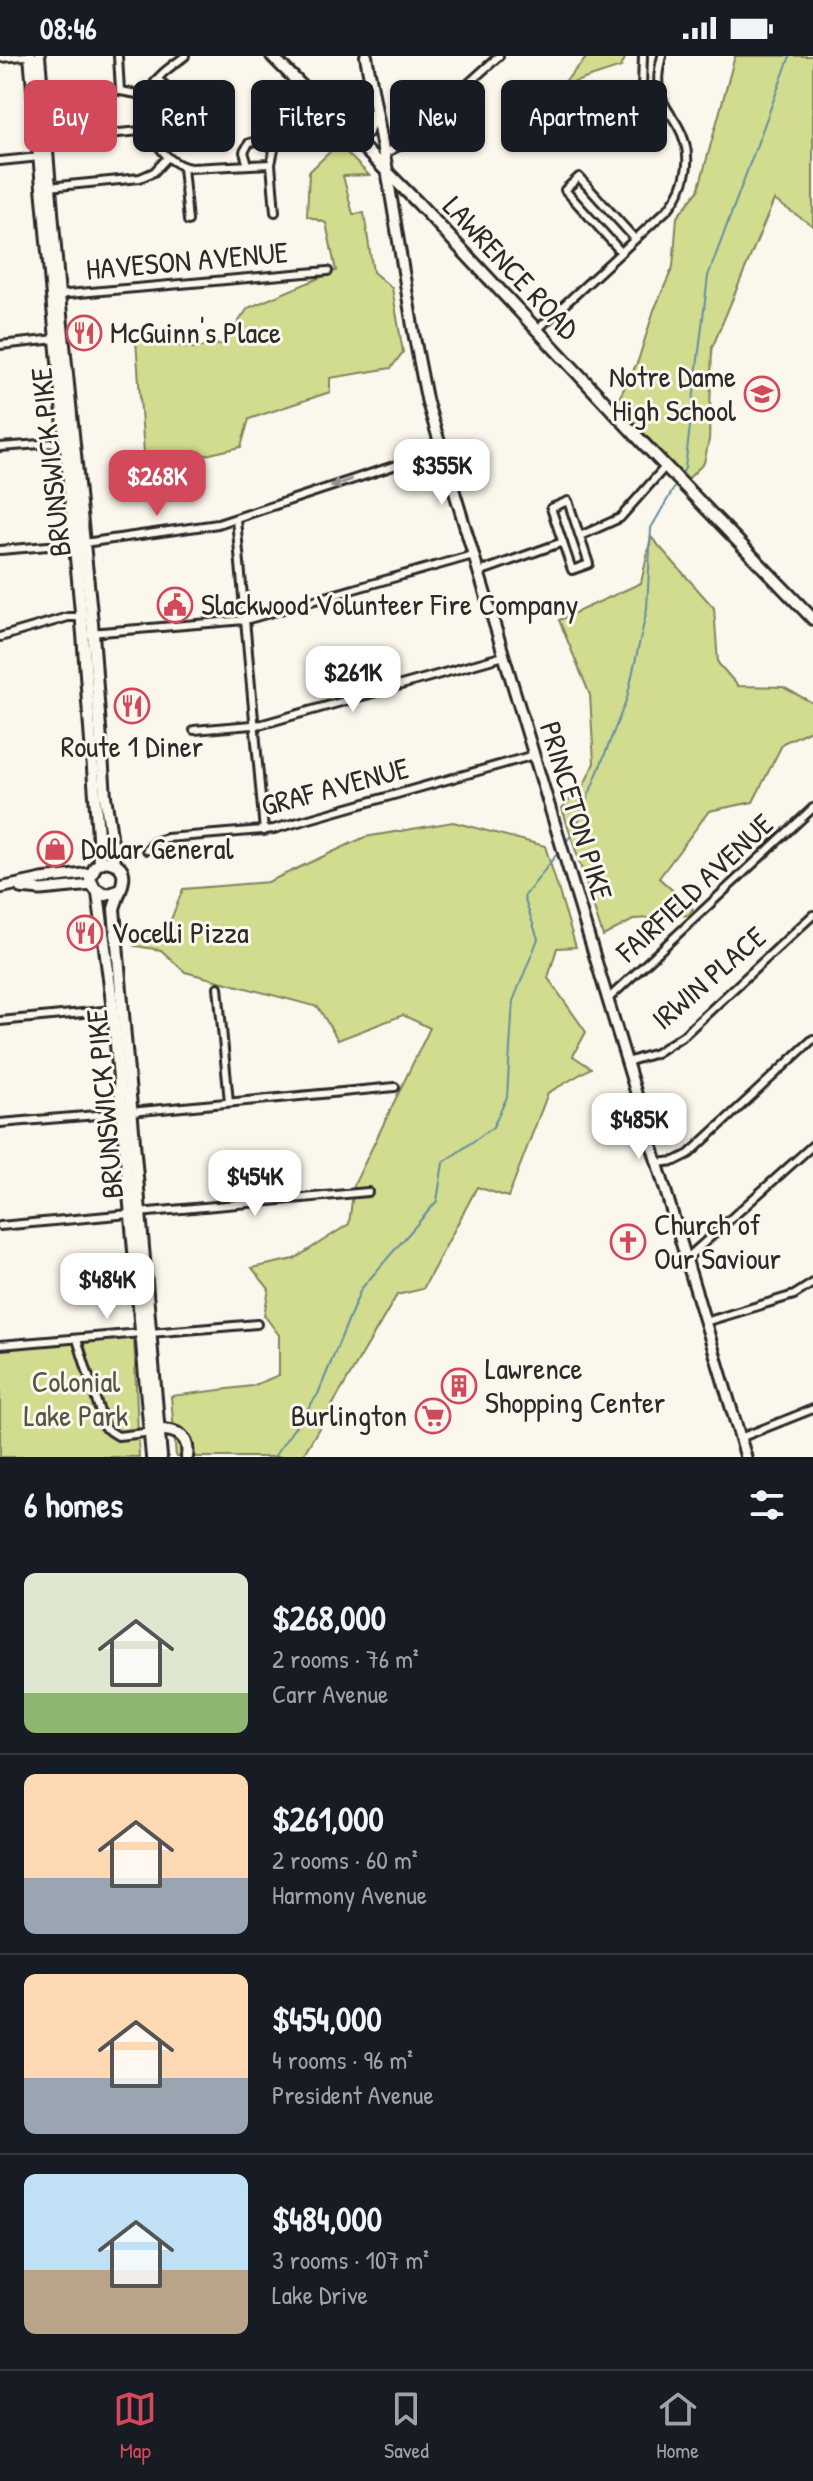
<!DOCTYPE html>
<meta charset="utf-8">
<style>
:root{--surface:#171b24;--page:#242831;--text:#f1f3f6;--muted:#9ea1a6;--line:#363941;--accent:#d1495b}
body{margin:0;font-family:"Patrick Hand",sans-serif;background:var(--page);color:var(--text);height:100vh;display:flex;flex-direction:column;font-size:30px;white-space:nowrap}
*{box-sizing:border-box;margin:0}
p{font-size:26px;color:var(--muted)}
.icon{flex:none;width:44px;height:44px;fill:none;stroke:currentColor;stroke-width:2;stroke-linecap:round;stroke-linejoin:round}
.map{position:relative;height:1401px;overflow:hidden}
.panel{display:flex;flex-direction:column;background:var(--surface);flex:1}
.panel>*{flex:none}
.guide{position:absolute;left:24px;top:24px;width:766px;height:72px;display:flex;gap:16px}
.price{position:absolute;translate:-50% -68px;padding:0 18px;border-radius:16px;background:#fff;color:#222;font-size:26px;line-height:52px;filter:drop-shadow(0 2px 4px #0008)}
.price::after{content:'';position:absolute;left:50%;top:48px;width:24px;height:18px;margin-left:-12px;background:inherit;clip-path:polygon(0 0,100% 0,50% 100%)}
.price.current{background:var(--accent);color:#fff}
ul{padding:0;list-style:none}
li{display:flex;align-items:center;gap:24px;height:200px;padding:0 24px}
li+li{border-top:2px solid var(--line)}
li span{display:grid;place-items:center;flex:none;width:224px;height:160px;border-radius:12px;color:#555}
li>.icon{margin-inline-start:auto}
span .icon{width:96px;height:96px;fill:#fffc;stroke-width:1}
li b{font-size:34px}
h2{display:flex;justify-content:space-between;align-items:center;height:96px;padding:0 24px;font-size:34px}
.chip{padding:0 28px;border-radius:12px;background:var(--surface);box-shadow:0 2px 6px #0004;font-size:28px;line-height:72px}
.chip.current{background:var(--accent);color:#fff}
.status{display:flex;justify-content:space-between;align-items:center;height:56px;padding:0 40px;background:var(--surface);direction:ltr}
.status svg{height:22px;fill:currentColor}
.dock{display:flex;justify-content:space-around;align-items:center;height:112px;border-top:2px solid var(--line);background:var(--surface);font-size:22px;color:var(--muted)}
.dock a{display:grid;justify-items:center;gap:4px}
.dock .current{color:var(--accent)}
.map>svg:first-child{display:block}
.green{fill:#d1dc8f;stroke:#7e845d;stroke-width:2}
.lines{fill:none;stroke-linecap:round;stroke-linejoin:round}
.stream{stroke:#668da1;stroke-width:2}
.street-casing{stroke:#2b2b2b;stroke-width:12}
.secondary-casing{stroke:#2b2b2b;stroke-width:15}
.primary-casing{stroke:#2b2b2b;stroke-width:16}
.street{stroke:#fbf7ec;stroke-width:6}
.secondary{stroke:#fbf7ec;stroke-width:9}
.primary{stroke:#fbf7ec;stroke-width:10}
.oneway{fill:#93918c}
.labels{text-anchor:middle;stroke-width:6;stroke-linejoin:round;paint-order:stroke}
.street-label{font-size:30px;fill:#2b2b2b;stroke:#fbf7ec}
.poi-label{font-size:30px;fill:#2b2b2b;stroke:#fbf7ec;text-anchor:start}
.park-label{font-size:30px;fill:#545744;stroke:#fbf7ec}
</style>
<div class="status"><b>08:46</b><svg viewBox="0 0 49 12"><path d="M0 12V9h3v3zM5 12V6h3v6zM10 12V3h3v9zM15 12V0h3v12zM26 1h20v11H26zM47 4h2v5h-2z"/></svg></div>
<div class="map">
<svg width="813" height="1401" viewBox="0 0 813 1401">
<rect width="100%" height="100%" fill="#fbf7ec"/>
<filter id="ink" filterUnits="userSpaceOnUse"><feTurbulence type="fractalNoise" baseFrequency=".0125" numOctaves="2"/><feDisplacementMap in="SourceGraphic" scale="16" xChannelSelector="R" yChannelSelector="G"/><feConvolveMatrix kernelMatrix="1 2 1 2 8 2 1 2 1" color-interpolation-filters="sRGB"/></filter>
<g filter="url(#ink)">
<!-- green -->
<g class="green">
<polygon points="588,0 626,0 621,11 560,31"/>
<polygon points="735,0 813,0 813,170 774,144 712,292 709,384 704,407 686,425 617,346 638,305 654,254 673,211 677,161 698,135"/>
<polygon points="569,46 592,70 569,92 546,67"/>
<polygon points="338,88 369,119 343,120 353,158 364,157 373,216 392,232 403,296 391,312 330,322 330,336 249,363 241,391 201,400 144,397 136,284 194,292 223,288 248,252 336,215 326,167 307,160 309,116"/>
<polygon points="651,481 714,552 718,607 738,630 783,631 813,647 813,673 783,687 753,746 709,755 659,822 693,853 689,859 635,863 603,880 562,752 584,729 594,707 590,639 559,564 641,527"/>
<polygon points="453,766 545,790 576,891 557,892 548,922 586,976 573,1000 591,1012 548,1037 508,1141 477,1131 423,1233 397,1239 302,1401 176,1401 171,1340 252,1330 279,1319 279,1279 264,1259 269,1233 252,1212 294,1203 349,1168 354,1129 430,972 403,959 338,984 318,951 185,916 161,894 135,890 170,866 183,833 268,826 365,781"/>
<polygon points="134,1281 139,1401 0,1401 0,1292"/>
</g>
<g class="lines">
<!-- stream -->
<g class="stream">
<polyline points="680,421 685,412 708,220 790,0"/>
<polyline points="566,786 575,774 627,642 647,553 651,472 677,427"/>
<polyline points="274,1401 318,1338 361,1233 437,1145 443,1107 493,1071 507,1041 513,945 538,883 524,841 560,794"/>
</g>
<!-- street casing -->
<g class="street-casing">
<g id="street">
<polyline points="118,0 120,35 149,40"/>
<path d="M185,0C174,9 159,17 152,31C138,61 157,107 191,112L271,108"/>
<polyline points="643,0 642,32 647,45 663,45"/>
<polyline points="0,2 25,0"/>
<polyline points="157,23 193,51"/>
<polyline points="647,45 652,57 657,60 670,58"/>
<polyline points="84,80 153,74"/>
<polyline points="382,99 399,90 499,0"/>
<polyline points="0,105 40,101"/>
<polyline points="248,109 244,96 249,87 262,84 274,94 271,108 275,156"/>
<polyline points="183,111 188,165"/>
<polyline points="48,131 140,122 154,116 167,102"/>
<polyline points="621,196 565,134 579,121 635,183"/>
<polyline points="57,239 328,215"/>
<path d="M537,274L669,152C688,128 694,98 678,70C673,61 666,53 662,43C656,29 658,15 662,0"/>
<polyline points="0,289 56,283"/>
<polyline points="0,391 68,386"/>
<polygon points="568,445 589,508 572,514 551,452"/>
<polyline points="236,463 264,775"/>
<polyline points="580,480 620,462 665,411"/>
<polyline points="0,494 84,487 218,468 442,394"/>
<polyline points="479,516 563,486"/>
<polyline points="90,577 245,564 473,499"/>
<polyline points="0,581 68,561 84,561"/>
<polyline points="194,674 263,668 504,600"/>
<polyline points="147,794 154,786 167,782 274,773 534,699"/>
<polyline points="218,931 229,1046"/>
<polyline points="608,943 813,752"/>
<polyline points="0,965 113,954"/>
<polyline points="627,1006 656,997 684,979 813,859"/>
<polyline points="130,1056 395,1031"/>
<polyline points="0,1067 121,1057"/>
<polyline points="657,1107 675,1105 689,1098 813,983"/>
<polyline points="138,1157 368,1136"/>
<polyline points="0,1170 129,1158"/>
<polyline points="686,1203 813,1089"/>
<polyline points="705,1266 794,1239 813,1227"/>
<polyline points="150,1277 257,1268"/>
<polyline points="77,1283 105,1372 118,1380 153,1376"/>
<polyline points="0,1289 141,1277"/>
<polyline points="740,1382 813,1353"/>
</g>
</g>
<!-- secondary casing -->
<g class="secondary-casing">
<g id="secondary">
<polyline points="387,116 414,279 427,345 746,1401"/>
<polyline points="0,832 42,823 91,817"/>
<polyline points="20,832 41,834 92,829"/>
</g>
</g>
<!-- primary casing -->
<g class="primary-casing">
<g id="primary">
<polyline points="30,0 83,578 100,807"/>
<polyline points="39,0 59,239 93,577 105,740 115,807"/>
<polyline points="272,0 418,147 644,388 813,563"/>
<polyline points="366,0 387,115"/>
<polyline points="350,76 361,78 367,76 372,59"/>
<path d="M118,835L106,839L95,833L90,823L95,811C101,806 105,804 113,807C134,814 117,839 114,853L161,1401"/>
<polyline points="98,837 113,954 152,1401"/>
<path d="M159,1374C177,1373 190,1381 187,1401"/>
</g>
</g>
<!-- street -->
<use href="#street" class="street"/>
<!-- secondary -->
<use href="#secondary" class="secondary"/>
<!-- primary -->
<use href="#primary" class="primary"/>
</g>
<!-- one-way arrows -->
<defs><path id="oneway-solid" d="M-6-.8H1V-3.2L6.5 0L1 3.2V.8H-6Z" transform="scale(2)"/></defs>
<use class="oneway" href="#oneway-solid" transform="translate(341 427) rotate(161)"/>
</g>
<!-- icons -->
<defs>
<g id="restaurant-ring" transform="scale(1.8)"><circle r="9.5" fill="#fbf7ec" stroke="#d1495b" stroke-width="1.5"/><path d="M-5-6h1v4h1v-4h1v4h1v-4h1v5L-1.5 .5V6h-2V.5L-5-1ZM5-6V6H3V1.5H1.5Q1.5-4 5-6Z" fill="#d1495b"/></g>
<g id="school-ring" transform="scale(1.8)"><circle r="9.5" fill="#fbf7ec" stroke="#d1495b" stroke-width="1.5"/><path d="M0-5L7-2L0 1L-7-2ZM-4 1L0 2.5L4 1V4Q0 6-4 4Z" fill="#d1495b"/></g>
<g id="civic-ring" transform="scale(1.8)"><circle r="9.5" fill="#fbf7ec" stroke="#d1495b" stroke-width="1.5"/><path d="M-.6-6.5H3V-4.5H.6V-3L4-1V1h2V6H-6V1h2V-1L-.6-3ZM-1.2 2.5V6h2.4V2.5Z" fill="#d1495b"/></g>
<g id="shop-ring" transform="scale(1.8)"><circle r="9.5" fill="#fbf7ec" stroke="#d1495b" stroke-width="1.5"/><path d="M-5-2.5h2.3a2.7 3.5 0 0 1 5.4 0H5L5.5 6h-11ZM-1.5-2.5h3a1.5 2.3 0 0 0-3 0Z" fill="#d1495b"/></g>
<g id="church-ring" transform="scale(1.8)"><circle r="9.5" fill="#fbf7ec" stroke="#d1495b" stroke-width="1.5"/><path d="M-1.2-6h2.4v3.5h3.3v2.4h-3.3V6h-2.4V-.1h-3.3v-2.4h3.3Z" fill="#d1495b"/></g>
<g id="building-ring" transform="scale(1.8)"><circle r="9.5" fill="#fbf7ec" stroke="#d1495b" stroke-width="1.5"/><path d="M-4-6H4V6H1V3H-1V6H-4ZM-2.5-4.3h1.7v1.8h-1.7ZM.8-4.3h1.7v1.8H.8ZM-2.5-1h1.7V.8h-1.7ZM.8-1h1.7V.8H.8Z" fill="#d1495b"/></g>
<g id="supermarket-ring" transform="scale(1.8)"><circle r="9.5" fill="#fbf7ec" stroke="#d1495b" stroke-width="1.5"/><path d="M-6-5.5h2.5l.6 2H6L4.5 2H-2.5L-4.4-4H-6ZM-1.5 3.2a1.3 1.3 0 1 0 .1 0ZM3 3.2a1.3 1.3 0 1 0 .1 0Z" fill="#d1495b"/></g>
</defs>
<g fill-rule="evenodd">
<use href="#restaurant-ring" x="84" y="277"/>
<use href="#school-ring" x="762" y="338"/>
<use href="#civic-ring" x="175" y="549"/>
<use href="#restaurant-ring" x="132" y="650"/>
<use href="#shop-ring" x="55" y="793"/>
<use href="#restaurant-ring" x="85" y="877"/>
<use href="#church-ring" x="628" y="1186"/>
<use href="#building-ring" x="459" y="1330"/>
<use href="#supermarket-ring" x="433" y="1360"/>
</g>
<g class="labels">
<!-- street labels -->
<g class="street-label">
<text transform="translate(187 205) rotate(-5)" y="10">HAVESON AVENUE</text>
<text transform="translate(511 212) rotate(47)" y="10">LAWRENCE ROAD</text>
<text transform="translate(51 406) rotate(-96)" y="10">BRUNSWICK PIKE</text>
<text transform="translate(335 731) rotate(-15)" y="10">GRAF AVENUE</text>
<text transform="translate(576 755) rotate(73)" y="10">PRINCETON PIKE</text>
<text transform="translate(695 832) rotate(-43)" y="10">FAIRFIELD AVENUE</text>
<text transform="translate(709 922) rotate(-41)" y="10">IRWIN PLACE</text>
<text transform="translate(105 1048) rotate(-95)" y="10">BRUNSWICK PIKE</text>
</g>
<!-- poi labels -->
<g class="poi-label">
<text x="110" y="287">McGuinn's Place</text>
<text x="736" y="331" text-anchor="end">Notre Dame<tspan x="736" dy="34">High School</tspan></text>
<text x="201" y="559">Slackwood Volunteer Fire Company</text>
<text x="132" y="701" text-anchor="middle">Route 1 Diner</text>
<text x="81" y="803">Dollar General</text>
<text x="111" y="887">Vocelli Pizza</text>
<text x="654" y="1179">Church of<tspan x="654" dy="34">Our Saviour</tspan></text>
<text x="485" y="1323">Lawrence<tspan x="485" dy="34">Shopping Center</tspan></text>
<text x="407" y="1370" text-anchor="end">Burlington</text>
</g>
<!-- park labels -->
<g class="park-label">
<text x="76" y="1336">Colonial<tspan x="76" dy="34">Lake Park</tspan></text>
</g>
</g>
</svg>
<b class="price" style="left:442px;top:451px">$355K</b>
<b class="price current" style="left:157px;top:462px">$268K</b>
<b class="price" style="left:353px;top:658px">$261K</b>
<b class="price" style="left:639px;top:1105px">$485K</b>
<b class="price" style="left:255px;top:1162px">$454K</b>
<b class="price" style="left:107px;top:1265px">$484K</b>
<div class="guide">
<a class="chip current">Buy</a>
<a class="chip">Rent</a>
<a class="chip">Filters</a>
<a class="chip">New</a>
<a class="chip">Apartment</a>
</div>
</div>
<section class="panel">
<h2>6 homes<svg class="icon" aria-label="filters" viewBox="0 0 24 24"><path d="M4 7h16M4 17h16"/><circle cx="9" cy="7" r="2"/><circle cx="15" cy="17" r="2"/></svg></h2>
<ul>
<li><span style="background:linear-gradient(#dfe7d0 75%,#8fb573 0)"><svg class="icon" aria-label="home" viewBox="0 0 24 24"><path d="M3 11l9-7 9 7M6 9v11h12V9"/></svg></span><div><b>$268,000</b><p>2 rooms · 76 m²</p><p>Carr Avenue</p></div></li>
<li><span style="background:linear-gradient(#ffd9b3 65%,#9aa5b1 0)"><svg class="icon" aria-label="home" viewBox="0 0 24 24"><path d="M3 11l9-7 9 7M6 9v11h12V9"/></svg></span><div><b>$261,000</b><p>2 rooms · 60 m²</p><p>Harmony Avenue</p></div></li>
<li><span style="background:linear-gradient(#ffd9b3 65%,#9aa5b1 0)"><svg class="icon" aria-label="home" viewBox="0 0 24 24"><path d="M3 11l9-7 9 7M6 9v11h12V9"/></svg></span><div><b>$454,000</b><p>4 rooms · 96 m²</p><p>President Avenue</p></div></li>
<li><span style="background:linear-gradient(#bfe0f5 60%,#b9a48a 0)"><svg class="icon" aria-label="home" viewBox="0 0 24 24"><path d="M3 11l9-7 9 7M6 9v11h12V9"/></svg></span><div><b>$484,000</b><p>3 rooms · 107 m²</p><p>Lake Drive</p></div></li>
</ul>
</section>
<nav class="dock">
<a class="current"><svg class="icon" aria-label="map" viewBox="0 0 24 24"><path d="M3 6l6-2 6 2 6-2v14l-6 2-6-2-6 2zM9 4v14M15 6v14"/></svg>Map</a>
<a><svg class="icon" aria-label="saved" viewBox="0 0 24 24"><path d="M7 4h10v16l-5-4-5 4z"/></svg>Saved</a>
<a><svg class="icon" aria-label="home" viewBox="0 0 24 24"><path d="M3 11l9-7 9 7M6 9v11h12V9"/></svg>Home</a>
</nav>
